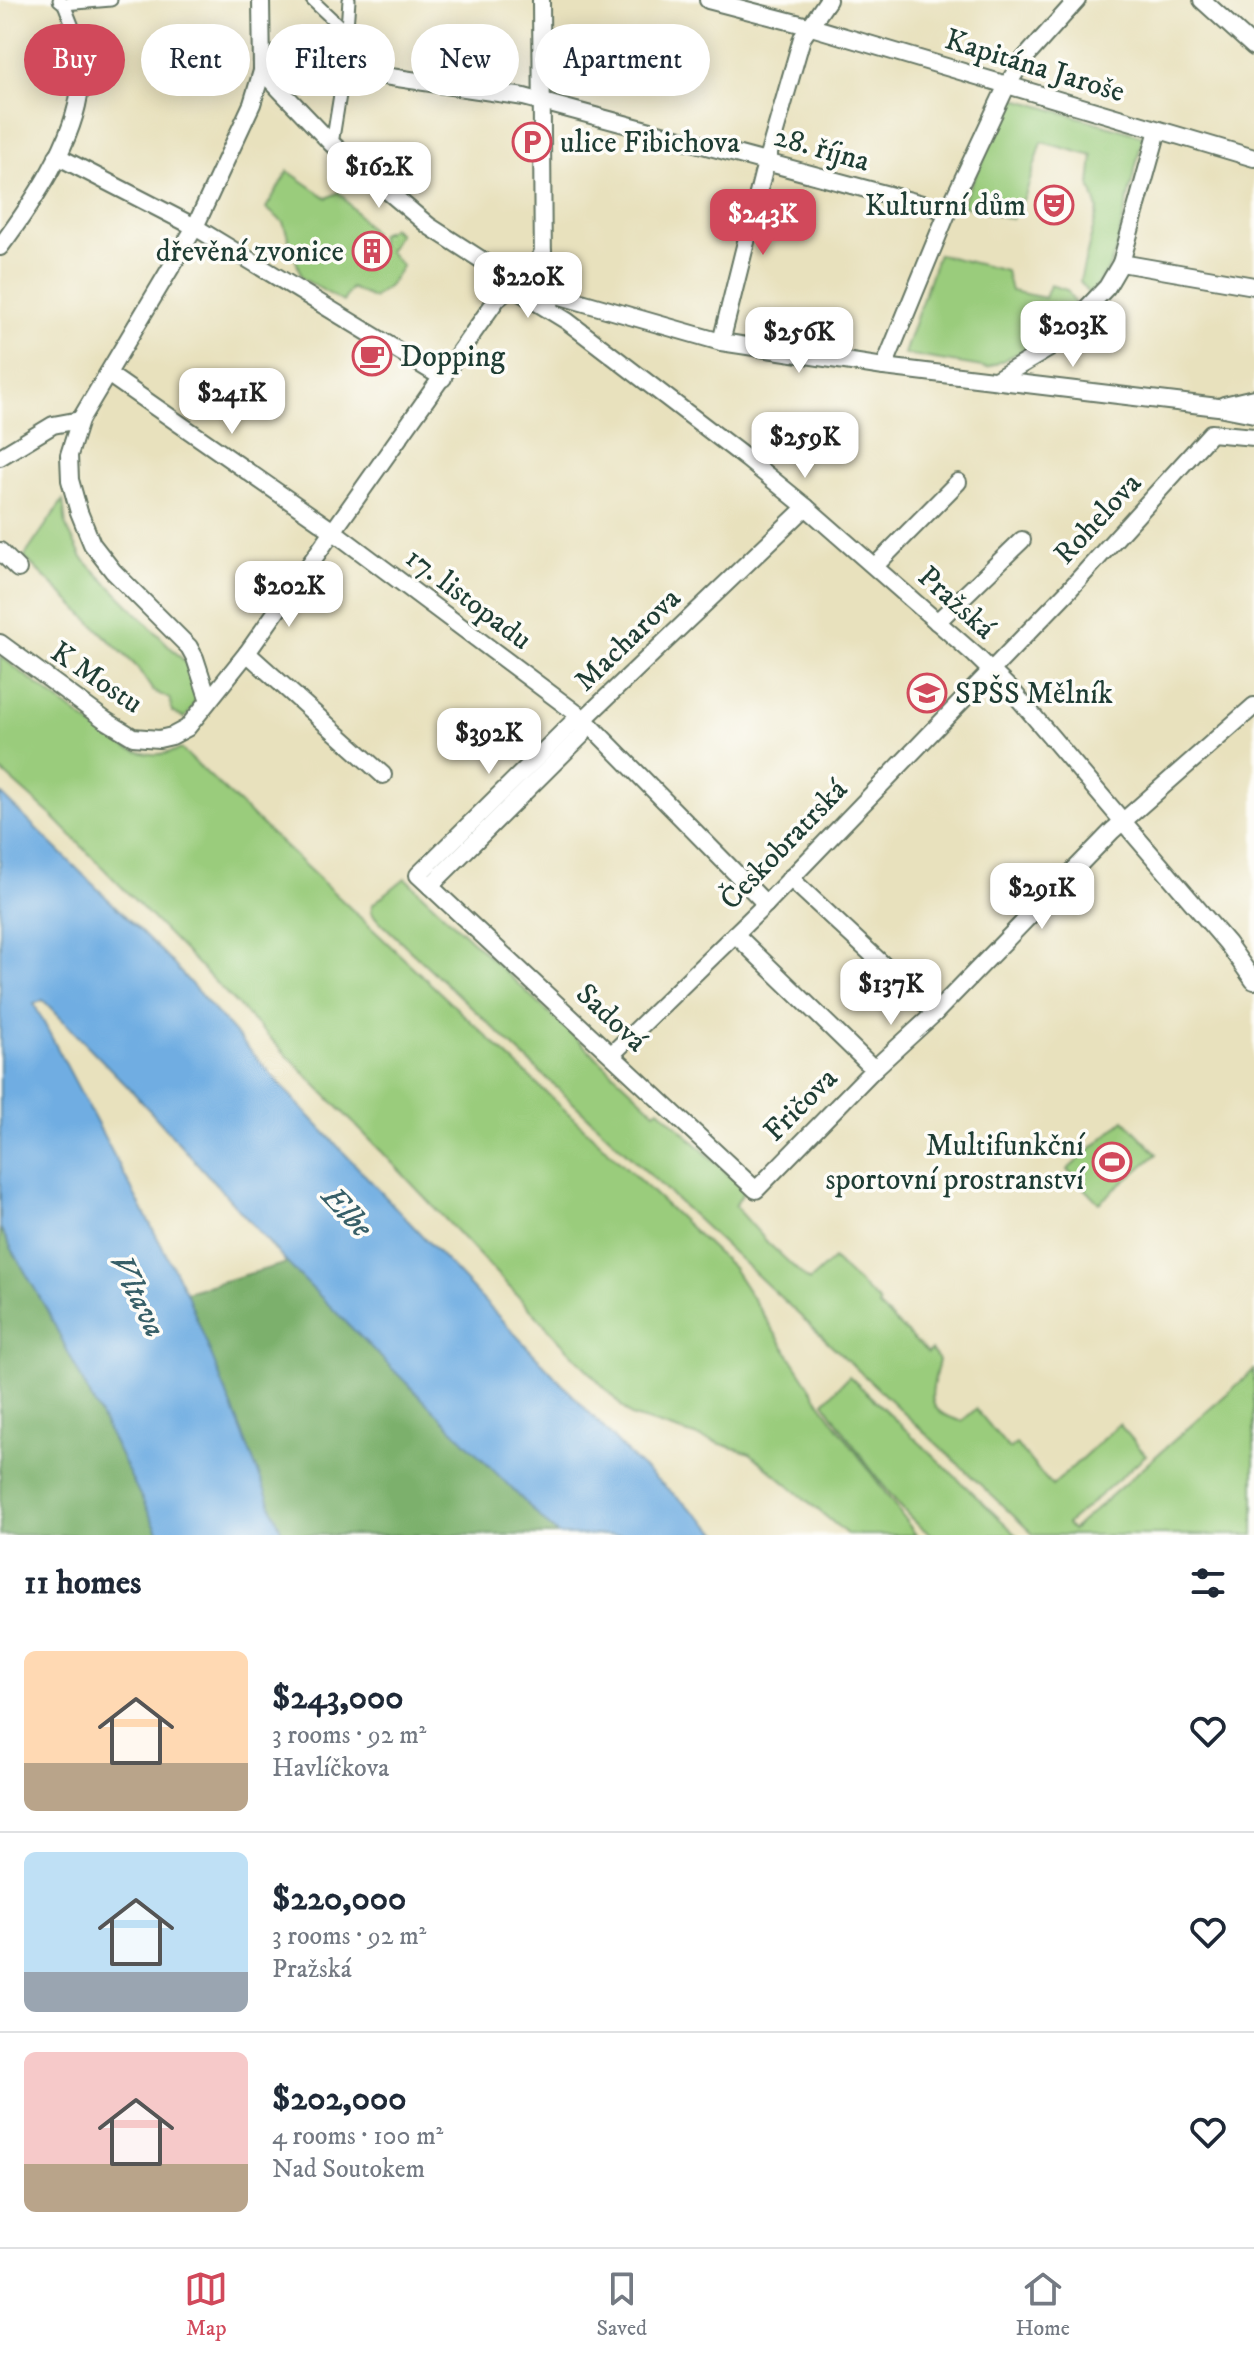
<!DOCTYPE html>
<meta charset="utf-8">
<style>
:root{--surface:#fff;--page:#f6f6f7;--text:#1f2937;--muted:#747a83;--line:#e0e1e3;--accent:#d1495b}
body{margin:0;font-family:"IM FELL DW Pica",serif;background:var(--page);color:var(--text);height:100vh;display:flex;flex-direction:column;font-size:30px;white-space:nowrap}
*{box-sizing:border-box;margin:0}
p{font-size:26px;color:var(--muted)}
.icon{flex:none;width:44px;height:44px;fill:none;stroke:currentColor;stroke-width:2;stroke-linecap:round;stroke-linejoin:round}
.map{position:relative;height:1535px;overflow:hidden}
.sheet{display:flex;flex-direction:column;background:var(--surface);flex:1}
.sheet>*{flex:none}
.banner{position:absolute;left:24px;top:24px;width:800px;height:72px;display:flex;gap:16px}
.price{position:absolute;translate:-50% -68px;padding:0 18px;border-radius:16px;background:#fff;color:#222;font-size:26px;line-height:52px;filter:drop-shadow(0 2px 4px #0008)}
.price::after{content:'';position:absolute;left:50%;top:48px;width:24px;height:18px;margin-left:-12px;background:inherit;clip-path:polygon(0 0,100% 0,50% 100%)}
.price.active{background:var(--accent);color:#fff}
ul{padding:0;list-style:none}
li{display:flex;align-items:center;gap:24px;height:200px;padding:0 24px}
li+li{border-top:2px solid var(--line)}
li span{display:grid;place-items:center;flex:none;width:224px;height:160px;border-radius:12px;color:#555}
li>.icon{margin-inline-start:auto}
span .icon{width:96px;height:96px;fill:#fffc;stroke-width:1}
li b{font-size:34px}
h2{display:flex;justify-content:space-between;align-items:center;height:96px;padding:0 24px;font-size:34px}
.tag{padding:0 28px;border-radius:36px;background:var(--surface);box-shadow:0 4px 20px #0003;font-size:28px;line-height:72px}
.tag.active{background:var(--accent);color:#fff}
.dock{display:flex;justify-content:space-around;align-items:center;height:112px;border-top:2px solid var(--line);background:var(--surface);font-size:22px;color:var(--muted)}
.dock a{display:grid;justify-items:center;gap:4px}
.dock .active{color:var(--accent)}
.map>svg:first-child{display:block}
.green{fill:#9acc7c;stroke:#5c8458;stroke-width:2}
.forest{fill:#7bb06c;stroke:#4d7650;stroke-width:2}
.water{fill:#70ade2;stroke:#48758b;stroke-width:2}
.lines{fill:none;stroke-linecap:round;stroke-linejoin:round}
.pedestrian-casing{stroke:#657664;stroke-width:15}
.minor-casing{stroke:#657664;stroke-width:20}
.pedestrian{stroke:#fff;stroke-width:11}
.minor{stroke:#fff;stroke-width:16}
.labels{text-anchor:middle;stroke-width:7;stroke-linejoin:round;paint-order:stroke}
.street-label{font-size:30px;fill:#1f3d34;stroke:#fdfcf7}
.poi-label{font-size:30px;fill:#1f3d34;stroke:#fdfcf7;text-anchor:start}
.water-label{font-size:32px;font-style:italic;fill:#375f68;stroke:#fdfcf7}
</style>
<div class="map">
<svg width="1254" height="1535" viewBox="0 0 1254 1535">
<rect width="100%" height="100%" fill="#fdfcf7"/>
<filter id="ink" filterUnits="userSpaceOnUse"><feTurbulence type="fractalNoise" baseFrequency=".0125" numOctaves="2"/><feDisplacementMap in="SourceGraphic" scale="16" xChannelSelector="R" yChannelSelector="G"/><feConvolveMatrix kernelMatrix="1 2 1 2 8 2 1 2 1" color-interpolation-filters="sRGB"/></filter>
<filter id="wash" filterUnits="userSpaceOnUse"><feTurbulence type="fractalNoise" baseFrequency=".006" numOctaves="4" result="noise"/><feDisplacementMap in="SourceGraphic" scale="32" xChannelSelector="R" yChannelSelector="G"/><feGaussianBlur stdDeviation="1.8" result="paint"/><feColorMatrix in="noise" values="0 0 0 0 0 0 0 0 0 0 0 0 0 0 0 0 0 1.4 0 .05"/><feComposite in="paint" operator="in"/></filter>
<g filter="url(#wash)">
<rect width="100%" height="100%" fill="#e8e1bd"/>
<!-- green -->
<g class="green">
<polygon points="1013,98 1143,136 1115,253 1108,270 1089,295 1080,281 1098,209 1090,185 1093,156 1042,142 1025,196 1012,219 961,205"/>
<polygon points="288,171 327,198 339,192 373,233 360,251 363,260 377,260 382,251 379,235 392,228 399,234 388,251 402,266 389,286 373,298 351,288 343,302 302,278 283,222 266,208"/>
<polygon points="938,254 1006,271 1011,291 1045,298 1050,285 1067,290 1077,307 1044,340 988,368 904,354"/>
<path d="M63,500L66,526L82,558L195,672C197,690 199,706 184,718L172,712L170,699L153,691L137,667L24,557Z"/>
<path d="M0,656L96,729L101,728C121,751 151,761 181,749L733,1268L821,1404L916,1535H848L750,1453L631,1416L381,1151L53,817L0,770Z"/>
<path d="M405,878L655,1112L659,1109L745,1190L735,1206L768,1243L809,1281L833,1259L880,1303L878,1306L928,1353L931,1350L939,1360C932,1394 921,1411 962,1421L976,1409L1009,1449L1016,1444L1052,1486L1119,1424L1146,1455L1067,1524L1072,1530L1254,1370V1535H1034L374,916L371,911L373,904Z"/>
<polygon points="1124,1120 1157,1154 1099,1203 1067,1170"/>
<path d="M849,1376L1017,1535C991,1535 961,1535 935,1535C909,1531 841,1427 824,1402Z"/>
</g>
<!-- forest -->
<g class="forest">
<polygon points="0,1228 47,1310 160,1535 0,1535"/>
<polygon points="287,1263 558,1535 283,1535 186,1292"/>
</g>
<!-- water -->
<polygon class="water" points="0,793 166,956 296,1102 633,1459 721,1535 558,1535 287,1263 132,1091 43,1000 34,1004 186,1292 283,1535 160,1535 47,1310 0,1228"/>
</g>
<g filter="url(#ink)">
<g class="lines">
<!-- pedestrian casing -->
<g class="pedestrian-casing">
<g id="pedestrian">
<polyline points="59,0 64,4 111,0"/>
<polyline points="312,0 347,33"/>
<polyline points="64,4 77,37"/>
<polyline points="332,144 344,70 349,0"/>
</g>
</g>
<!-- minor casing -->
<g class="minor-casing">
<g id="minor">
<polyline points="541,0 543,270 545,285 551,301"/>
<polyline points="708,0 808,26 1254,158"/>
<polyline points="1202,0 1254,47"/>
<polyline points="344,70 524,97 948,211"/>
<polyline points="262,71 332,144 429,226 491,266 536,289 721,342 884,367 1218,407 1254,414"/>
<polyline points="57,156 195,227 443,378"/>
<path d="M0,247C32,204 75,141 80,87C82,70 79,53 77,37"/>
<polyline points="1121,263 1254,286"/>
<polyline points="515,289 567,321 747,459 806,507 975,655 1014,693 1114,811 1227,943 1254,981"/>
<polyline points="721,342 763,174 802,38 828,0"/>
<polyline points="884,367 948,211 1007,85 1024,59 1077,0"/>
<polyline points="108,374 333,531 584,719 766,904"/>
<polyline points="1001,381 997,379 1048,349 1107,287 1121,263 1158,130"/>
<polyline points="1224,405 1254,398"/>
<polyline points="0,457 53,425 80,420"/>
<polyline points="0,551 18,569"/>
<polyline points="875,566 958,482"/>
<polyline points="937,622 1022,540"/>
<polyline points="0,643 105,720 133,737 159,739 172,736 187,728 247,653 497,299 535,267 543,252"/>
<polyline points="247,653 383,775"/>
<polyline points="208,698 195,658 189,647 113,571 92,544 79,512 70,480 69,455 80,420 195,227 252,104 262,71 261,0"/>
<polyline points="584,719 572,723 418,875 756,1190 874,1069 935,1013 1112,831 1254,706"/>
<polyline points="790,878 935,1013"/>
<polyline points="430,886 583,734 584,719 806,507"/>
<polyline points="735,934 874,1069"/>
<polyline points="612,1054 766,904 1069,590 1211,433 1254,437"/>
</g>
</g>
<!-- pedestrian -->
<use href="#pedestrian" class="pedestrian"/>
<!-- minor -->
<use href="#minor" class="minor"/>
</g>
</g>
<!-- icons -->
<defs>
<g id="parking-ring" transform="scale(2)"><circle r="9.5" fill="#fdfcf7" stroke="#d1495b" stroke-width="1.5"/><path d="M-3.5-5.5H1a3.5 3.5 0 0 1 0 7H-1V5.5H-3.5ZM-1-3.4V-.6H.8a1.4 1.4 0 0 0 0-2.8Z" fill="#d1495b"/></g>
<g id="theatre-ring" transform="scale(2)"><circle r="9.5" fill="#fdfcf7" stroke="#d1495b" stroke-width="1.5"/><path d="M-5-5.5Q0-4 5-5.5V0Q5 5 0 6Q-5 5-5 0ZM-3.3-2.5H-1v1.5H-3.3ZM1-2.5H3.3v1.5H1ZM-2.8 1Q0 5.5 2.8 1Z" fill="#d1495b"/></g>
<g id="building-ring" transform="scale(2)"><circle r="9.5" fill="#fdfcf7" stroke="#d1495b" stroke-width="1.5"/><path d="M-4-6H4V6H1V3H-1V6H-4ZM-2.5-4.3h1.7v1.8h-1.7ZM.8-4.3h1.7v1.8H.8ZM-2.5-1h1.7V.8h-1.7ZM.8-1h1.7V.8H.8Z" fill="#d1495b"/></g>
<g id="cafe-ring" transform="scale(2)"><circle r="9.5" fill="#fdfcf7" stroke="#d1495b" stroke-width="1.5"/><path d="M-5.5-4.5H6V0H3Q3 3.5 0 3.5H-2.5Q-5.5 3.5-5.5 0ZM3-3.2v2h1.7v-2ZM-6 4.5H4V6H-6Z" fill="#d1495b"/></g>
<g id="school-ring" transform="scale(2)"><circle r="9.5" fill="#fdfcf7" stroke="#d1495b" stroke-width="1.5"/><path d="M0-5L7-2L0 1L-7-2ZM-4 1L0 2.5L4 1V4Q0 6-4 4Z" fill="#d1495b"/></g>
<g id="stadium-ring" transform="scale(2)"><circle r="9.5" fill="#fdfcf7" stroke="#d1495b" stroke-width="1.5"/><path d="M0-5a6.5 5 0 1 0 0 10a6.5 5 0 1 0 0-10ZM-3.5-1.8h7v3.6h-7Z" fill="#d1495b"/></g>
</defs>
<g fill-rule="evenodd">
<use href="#parking-ring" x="532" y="142"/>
<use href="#theatre-ring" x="1054" y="205"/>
<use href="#building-ring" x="372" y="251"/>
<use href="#cafe-ring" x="372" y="356"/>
<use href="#school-ring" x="927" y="693"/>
<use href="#stadium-ring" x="1112" y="1162"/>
</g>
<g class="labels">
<!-- street labels -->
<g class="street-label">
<text transform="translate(1035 65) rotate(17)" y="10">Kapitána Jaroše</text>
<text transform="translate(822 148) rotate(16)" y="10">28. října</text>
<text transform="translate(1097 518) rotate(-47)" y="10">Rohelova</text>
<text transform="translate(469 598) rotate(37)" y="10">17. listopadu</text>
<text transform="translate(957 602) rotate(42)" y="10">Pražská</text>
<text transform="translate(627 639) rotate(-44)" y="10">Macharova</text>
<text transform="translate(97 677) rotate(34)" y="10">K Mostu</text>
<text transform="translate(783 844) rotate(-46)" y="10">Českobratrská</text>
<text transform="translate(612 1017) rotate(43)" y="10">Sadová</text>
<text transform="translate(800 1104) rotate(-45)" y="10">Fričova</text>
</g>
<!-- poi labels -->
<g class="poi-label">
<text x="560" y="152">ulice Fibichova</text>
<text x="1026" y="215" text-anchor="end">Kulturní dům</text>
<text x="344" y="261" text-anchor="end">dřevěná zvonice</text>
<text x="400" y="366">Dopping</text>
<text x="955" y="703">SPŠS Mělník</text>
<text x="1084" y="1155" text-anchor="end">Multifunkční<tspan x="1084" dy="34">sportovní prostranství</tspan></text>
</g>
<!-- water labels -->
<g class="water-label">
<text transform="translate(348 1211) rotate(47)" y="11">Elbe</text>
<text transform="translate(139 1295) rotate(64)" y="11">Vltava</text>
</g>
</g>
</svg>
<b class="price" style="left:379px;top:210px">$162K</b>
<b class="price active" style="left:763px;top:257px">$243K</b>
<b class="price" style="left:528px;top:320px">$220K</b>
<b class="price" style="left:1073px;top:369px">$203K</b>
<b class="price" style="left:799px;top:375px">$256K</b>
<b class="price" style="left:232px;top:436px">$241K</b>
<b class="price" style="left:805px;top:480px">$259K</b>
<b class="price" style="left:289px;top:629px">$202K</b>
<b class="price" style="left:489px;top:776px">$392K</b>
<b class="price" style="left:1042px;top:931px">$291K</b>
<b class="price" style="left:891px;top:1027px">$137K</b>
<div class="banner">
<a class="tag active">Buy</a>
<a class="tag">Rent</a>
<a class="tag">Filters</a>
<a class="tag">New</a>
<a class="tag">Apartment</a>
</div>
</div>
<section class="sheet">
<h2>11 homes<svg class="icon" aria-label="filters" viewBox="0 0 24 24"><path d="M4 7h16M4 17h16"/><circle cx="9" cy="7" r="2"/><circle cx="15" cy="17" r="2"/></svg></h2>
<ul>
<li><span style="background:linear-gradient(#ffd9b3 70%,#b9a48a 0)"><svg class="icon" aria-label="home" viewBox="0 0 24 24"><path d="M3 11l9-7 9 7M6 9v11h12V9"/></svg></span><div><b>$243,000</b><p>3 rooms · 92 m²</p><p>Havlíčkova</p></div><svg class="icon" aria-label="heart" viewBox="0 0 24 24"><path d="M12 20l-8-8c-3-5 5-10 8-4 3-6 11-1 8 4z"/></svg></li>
<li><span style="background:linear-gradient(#bfe0f5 75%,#9aa5b1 0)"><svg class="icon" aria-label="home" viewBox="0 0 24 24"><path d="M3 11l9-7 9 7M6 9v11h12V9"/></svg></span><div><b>$220,000</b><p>3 rooms · 92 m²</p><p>Pražská</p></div><svg class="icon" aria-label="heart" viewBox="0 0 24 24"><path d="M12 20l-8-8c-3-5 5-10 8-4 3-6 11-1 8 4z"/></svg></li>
<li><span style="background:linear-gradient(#f6c9c9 70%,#b9a48a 0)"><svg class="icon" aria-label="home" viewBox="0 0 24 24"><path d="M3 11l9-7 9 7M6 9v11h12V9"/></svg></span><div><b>$202,000</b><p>4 rooms · 100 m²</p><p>Nad Soutokem</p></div><svg class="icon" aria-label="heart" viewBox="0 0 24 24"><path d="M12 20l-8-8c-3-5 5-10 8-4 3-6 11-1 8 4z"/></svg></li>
</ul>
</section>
<nav class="dock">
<a class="active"><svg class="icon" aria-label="map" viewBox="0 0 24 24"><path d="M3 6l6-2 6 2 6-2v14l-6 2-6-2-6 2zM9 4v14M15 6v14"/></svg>Map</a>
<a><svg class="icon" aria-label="saved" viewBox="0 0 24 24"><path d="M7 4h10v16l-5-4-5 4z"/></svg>Saved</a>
<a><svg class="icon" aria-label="home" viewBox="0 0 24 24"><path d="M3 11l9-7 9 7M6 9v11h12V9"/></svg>Home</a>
</nav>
